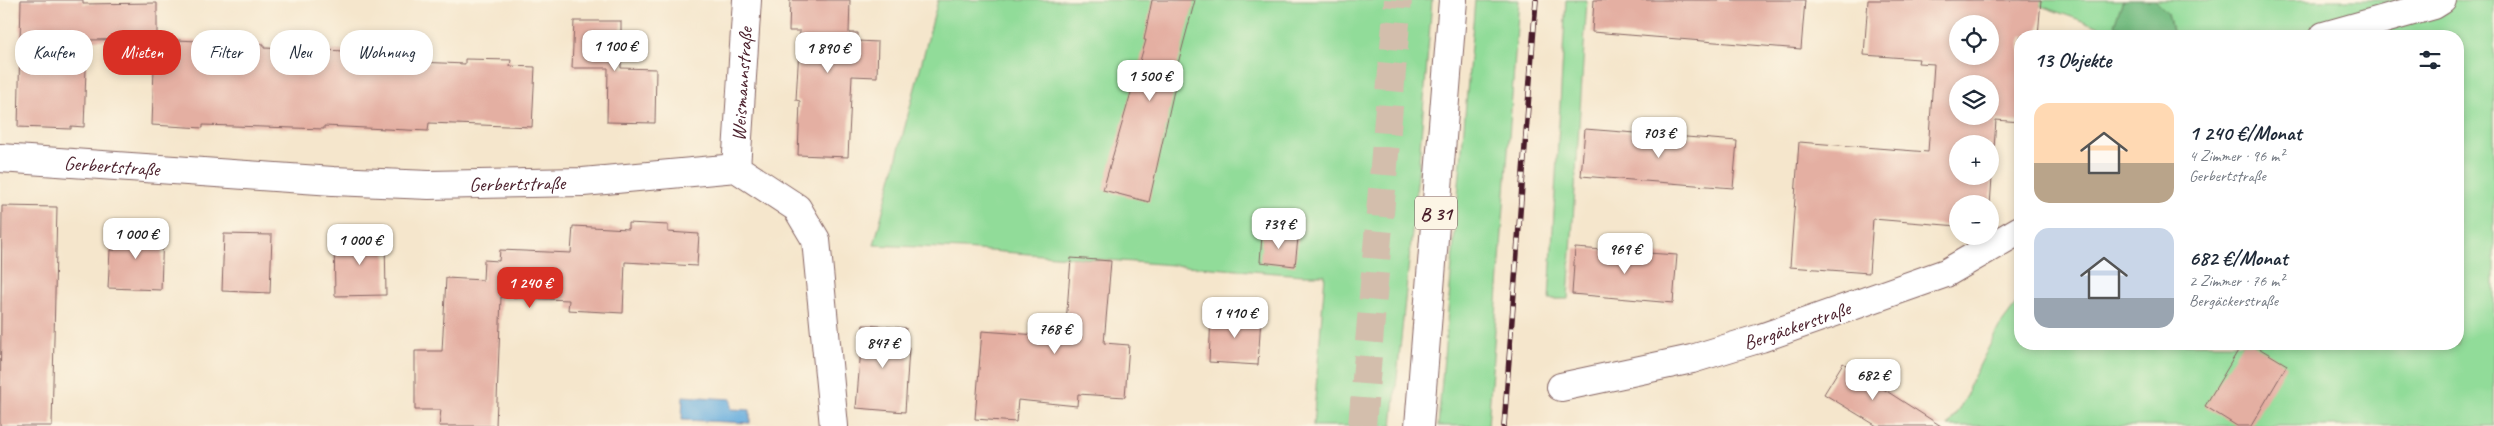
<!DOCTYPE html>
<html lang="de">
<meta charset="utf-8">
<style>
:root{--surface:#fff;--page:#f6f6f7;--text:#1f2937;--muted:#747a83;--accent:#d93025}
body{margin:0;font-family:Caveat,sans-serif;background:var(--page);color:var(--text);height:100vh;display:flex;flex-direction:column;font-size:19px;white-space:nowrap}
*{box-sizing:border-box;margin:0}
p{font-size:16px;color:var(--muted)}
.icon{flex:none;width:28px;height:28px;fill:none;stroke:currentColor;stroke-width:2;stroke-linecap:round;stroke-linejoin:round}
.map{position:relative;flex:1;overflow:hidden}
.details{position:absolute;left:2014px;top:30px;width:450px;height:320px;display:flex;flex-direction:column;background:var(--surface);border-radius:20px;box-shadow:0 2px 8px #0003}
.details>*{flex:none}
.banner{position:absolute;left:15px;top:30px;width:475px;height:45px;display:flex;gap:10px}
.controls{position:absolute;left:1949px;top:15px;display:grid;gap:10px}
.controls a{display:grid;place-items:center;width:50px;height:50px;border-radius:50%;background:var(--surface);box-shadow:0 2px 8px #0003;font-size:25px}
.price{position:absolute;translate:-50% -42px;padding:0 11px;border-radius:10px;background:#fff;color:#222;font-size:16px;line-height:32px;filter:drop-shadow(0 1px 2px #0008)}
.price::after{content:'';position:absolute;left:50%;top:30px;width:15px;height:11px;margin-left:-8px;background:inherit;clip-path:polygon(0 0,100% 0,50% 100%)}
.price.on{background:var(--accent);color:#fff}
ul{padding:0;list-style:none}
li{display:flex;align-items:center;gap:15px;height:125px;padding:0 20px}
li span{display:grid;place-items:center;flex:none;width:140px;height:100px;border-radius:15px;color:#555}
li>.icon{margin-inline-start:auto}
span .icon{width:60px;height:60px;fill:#fffc;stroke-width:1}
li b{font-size:21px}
h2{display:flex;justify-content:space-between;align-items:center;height:60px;padding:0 20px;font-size:21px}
.pill{padding:0 18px;border-radius:20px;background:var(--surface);box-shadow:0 2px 8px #0003;font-size:18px;line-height:45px}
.pill.on{background:var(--accent);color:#fff}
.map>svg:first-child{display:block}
.green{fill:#91dc99;stroke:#6e7e62}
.forest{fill:#74bc81;stroke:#5f6e56}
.water{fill:#68aede;stroke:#596684}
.building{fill:#e4afa2;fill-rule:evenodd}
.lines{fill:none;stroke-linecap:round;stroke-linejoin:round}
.highway-tunnel{stroke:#d3beac;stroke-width:28;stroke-dasharray:28 14;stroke-linecap:butt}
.street-casing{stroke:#866563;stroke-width:30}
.highway-casing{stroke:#866563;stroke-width:30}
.street{stroke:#fff;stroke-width:28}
.highway{stroke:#fff;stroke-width:28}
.rail-casing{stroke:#4a1f2b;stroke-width:5.5}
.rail{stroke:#fcf5e5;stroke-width:4;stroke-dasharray:11;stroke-linecap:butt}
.labels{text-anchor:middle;stroke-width:4;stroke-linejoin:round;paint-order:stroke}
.shield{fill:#fcf5e5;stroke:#7f5f63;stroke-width:1}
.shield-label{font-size:19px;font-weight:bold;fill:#4a1f2b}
.street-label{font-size:20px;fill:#4a1f2b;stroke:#fcf5e5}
</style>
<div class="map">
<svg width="2494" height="426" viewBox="0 0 2494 426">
<rect width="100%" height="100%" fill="#fcf5e5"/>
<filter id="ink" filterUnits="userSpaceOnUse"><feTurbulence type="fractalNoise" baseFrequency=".02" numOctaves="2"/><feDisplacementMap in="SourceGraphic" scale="10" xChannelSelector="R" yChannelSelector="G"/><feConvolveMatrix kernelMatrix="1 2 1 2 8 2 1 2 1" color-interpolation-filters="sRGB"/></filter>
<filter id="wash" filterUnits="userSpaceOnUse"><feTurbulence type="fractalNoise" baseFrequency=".0096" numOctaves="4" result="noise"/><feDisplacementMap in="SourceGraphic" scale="20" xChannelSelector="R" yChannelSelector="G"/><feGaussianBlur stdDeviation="1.12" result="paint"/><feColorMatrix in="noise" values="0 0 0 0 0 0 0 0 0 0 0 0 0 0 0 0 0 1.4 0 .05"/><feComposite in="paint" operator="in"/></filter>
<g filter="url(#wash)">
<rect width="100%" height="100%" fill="#f5e6cc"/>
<!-- green -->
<g class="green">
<polygon points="938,0 1432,0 1418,174 1392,426 1313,426 1325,275 1303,275 964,249 874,245"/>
<polygon points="1475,0 1519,0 1488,426 1438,426"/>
<polygon points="1566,0 1587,0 1568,299 1549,299"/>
<polygon points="2024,0 2123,0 2114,25 2146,36 2125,36"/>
<polygon points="2155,0 2494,0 2494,426 1948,426 1968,394 1969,386 1999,327 2020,299 2020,344 2458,344 2458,36 2173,36 2168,13"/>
</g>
<!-- forest -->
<polygon class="forest" points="2123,0 2155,0 2168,13 2173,36 2146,36 2114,25"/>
<!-- water -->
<polygon class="water" points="683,396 731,399 731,409 750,410 750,423 682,420"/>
<g id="blocks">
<!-- building -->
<g class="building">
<polygon points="21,0 83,0 83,4 157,3 157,39 87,40 84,127 71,126 71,129 18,127"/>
<polygon points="790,0 850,0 849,33 858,33 858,41 878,42 877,77 852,76 848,157 798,155 800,101 796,100 800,31 789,31"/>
<polygon points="1152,0 1195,0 1172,86 1175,86 1149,202 1103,190 1146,40 1144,40"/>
<polygon points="1594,0 1805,0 1801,49 1592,32"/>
<path d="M1868,0H2041L2038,36H2020V122L1996,120L1990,206V204H1958V226L1873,219L1869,273L1790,267L1799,142L1928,152L1934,64L1918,63L1919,59L1864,55ZM1958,24H1990V56H1958ZM1958,84H1990V116H1958ZM1958,144H1990V176H1958Z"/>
<polygon points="574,21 621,21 621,68 656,69 655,123 607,122 608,68 572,68"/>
<polygon points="155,39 264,44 264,48 373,52 373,60 465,64 465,59 511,60 510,66 535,67 532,127 429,123 428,131 324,126 324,129 203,125 203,128 152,125"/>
<polygon points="1585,129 1737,141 1733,188 1581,176"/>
<polygon points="2,206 57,207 52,426 0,426"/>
<polygon points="628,223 668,225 668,232 699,234 697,266 625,262 623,313 568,310 569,300 501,297 496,426 439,426 441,410 415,410 415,351 442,351 446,278 483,280 484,260 499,261 500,250 571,253 573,226 628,229"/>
<polygon points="115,229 163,231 161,290 108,288 110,250 115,250"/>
<polygon points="224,234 272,235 270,293 222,291"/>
<polygon points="385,235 386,295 335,296 334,236"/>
<polygon points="1262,235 1298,238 1295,266 1260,262"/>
<polygon points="1575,248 1677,255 1673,303 1572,294"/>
<polygon points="1071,258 1111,261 1104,343 1129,345 1125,397 1078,394 1077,406 1018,400 1016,422 975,419 982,331 1065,337"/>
<polygon points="1211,313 1261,316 1258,365 1209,362"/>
<polygon points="863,325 906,328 904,348 909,348 905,412 856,408"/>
<polygon points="2242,344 2252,344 2287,365 2251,426 2237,426 2205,406"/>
<polygon points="1843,363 1941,426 1877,426 1824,394"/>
</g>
</g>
</g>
<g filter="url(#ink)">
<use href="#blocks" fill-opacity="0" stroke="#866563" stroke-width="1"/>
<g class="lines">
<!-- highway-tunnel -->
<polyline class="highway-tunnel" points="1362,426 1398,0"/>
<!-- street casing -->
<g class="street-casing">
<g id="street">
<polyline points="2324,36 2434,5 2442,0"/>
<path id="s1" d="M0,158L333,181L429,185L583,182L736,168L797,208L816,240L834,426"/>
<path id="s2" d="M736,168L747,0"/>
<path id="s3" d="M1561,387L1692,359L1761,338L1946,273L2020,230"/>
</g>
</g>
<!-- highway casing -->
<g class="highway-casing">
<polyline id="highway" points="1419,426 1453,0"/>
</g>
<!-- street -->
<use href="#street" class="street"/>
<!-- highway -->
<use href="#highway" class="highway"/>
<!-- rail casing -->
<g class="rail-casing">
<polyline id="rail" points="1504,426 1536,0"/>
</g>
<!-- rail -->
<use href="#rail" class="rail"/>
</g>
</g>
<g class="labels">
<!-- shield labels -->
<rect class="shield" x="1415" y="196.5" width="42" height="33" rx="4"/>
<g class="shield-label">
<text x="1436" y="220">B 31</text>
</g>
<!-- street labels -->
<g class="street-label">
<text dy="7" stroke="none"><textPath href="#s2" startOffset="84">Weismannstraße</textPath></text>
<text dy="7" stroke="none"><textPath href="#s1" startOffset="112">Gerbertstraße</textPath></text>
<text dy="7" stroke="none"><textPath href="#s1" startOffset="518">Gerbertstraße</textPath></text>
<text dy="7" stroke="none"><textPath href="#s3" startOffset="244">Bergäckerstraße</textPath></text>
</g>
</g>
</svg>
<div class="controls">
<a><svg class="icon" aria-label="locate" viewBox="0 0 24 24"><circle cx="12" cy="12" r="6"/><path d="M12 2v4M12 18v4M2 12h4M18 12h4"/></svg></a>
<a><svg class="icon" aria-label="layers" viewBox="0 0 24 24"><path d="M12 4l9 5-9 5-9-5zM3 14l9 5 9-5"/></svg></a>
<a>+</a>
<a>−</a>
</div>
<b class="price" style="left:615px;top:72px">1 100 €</b>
<b class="price" style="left:828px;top:74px">1 890 €</b>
<b class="price" style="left:1150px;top:102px">1 500 €</b>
<b class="price" style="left:1659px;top:159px">703 €</b>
<b class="price" style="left:1279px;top:250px">739 €</b>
<b class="price" style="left:136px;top:260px">1 000 €</b>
<b class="price" style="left:360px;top:266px">1 000 €</b>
<b class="price" style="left:1625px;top:275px">969 €</b>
<b class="price on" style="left:530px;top:309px">1 240 €</b>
<b class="price" style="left:1235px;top:339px">1 410 €</b>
<b class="price" style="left:1055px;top:355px">768 €</b>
<b class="price" style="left:883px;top:369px">847 €</b>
<b class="price" style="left:1873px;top:401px">682 €</b>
<div class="banner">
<a class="pill">Kaufen</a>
<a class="pill on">Mieten</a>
<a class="pill">Filter</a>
<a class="pill">Neu</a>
<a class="pill">Wohnung</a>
</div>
<section class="details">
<h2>13 Objekte<svg class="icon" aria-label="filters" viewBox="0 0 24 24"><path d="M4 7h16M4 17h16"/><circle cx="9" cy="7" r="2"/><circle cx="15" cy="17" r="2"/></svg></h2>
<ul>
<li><span style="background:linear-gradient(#ffd9b3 60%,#b9a48a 0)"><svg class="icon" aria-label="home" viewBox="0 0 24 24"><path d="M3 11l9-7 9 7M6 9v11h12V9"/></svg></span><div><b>1 240 €/Monat</b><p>4 Zimmer · 96 m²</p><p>Gerbertstraße</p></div></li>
<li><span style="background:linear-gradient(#c9d6e8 70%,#9aa5b1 0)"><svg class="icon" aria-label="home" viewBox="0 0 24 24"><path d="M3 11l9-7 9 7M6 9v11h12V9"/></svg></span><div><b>682 €/Monat</b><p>2 Zimmer · 76 m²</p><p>Bergäckerstraße</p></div></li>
</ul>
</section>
</div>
